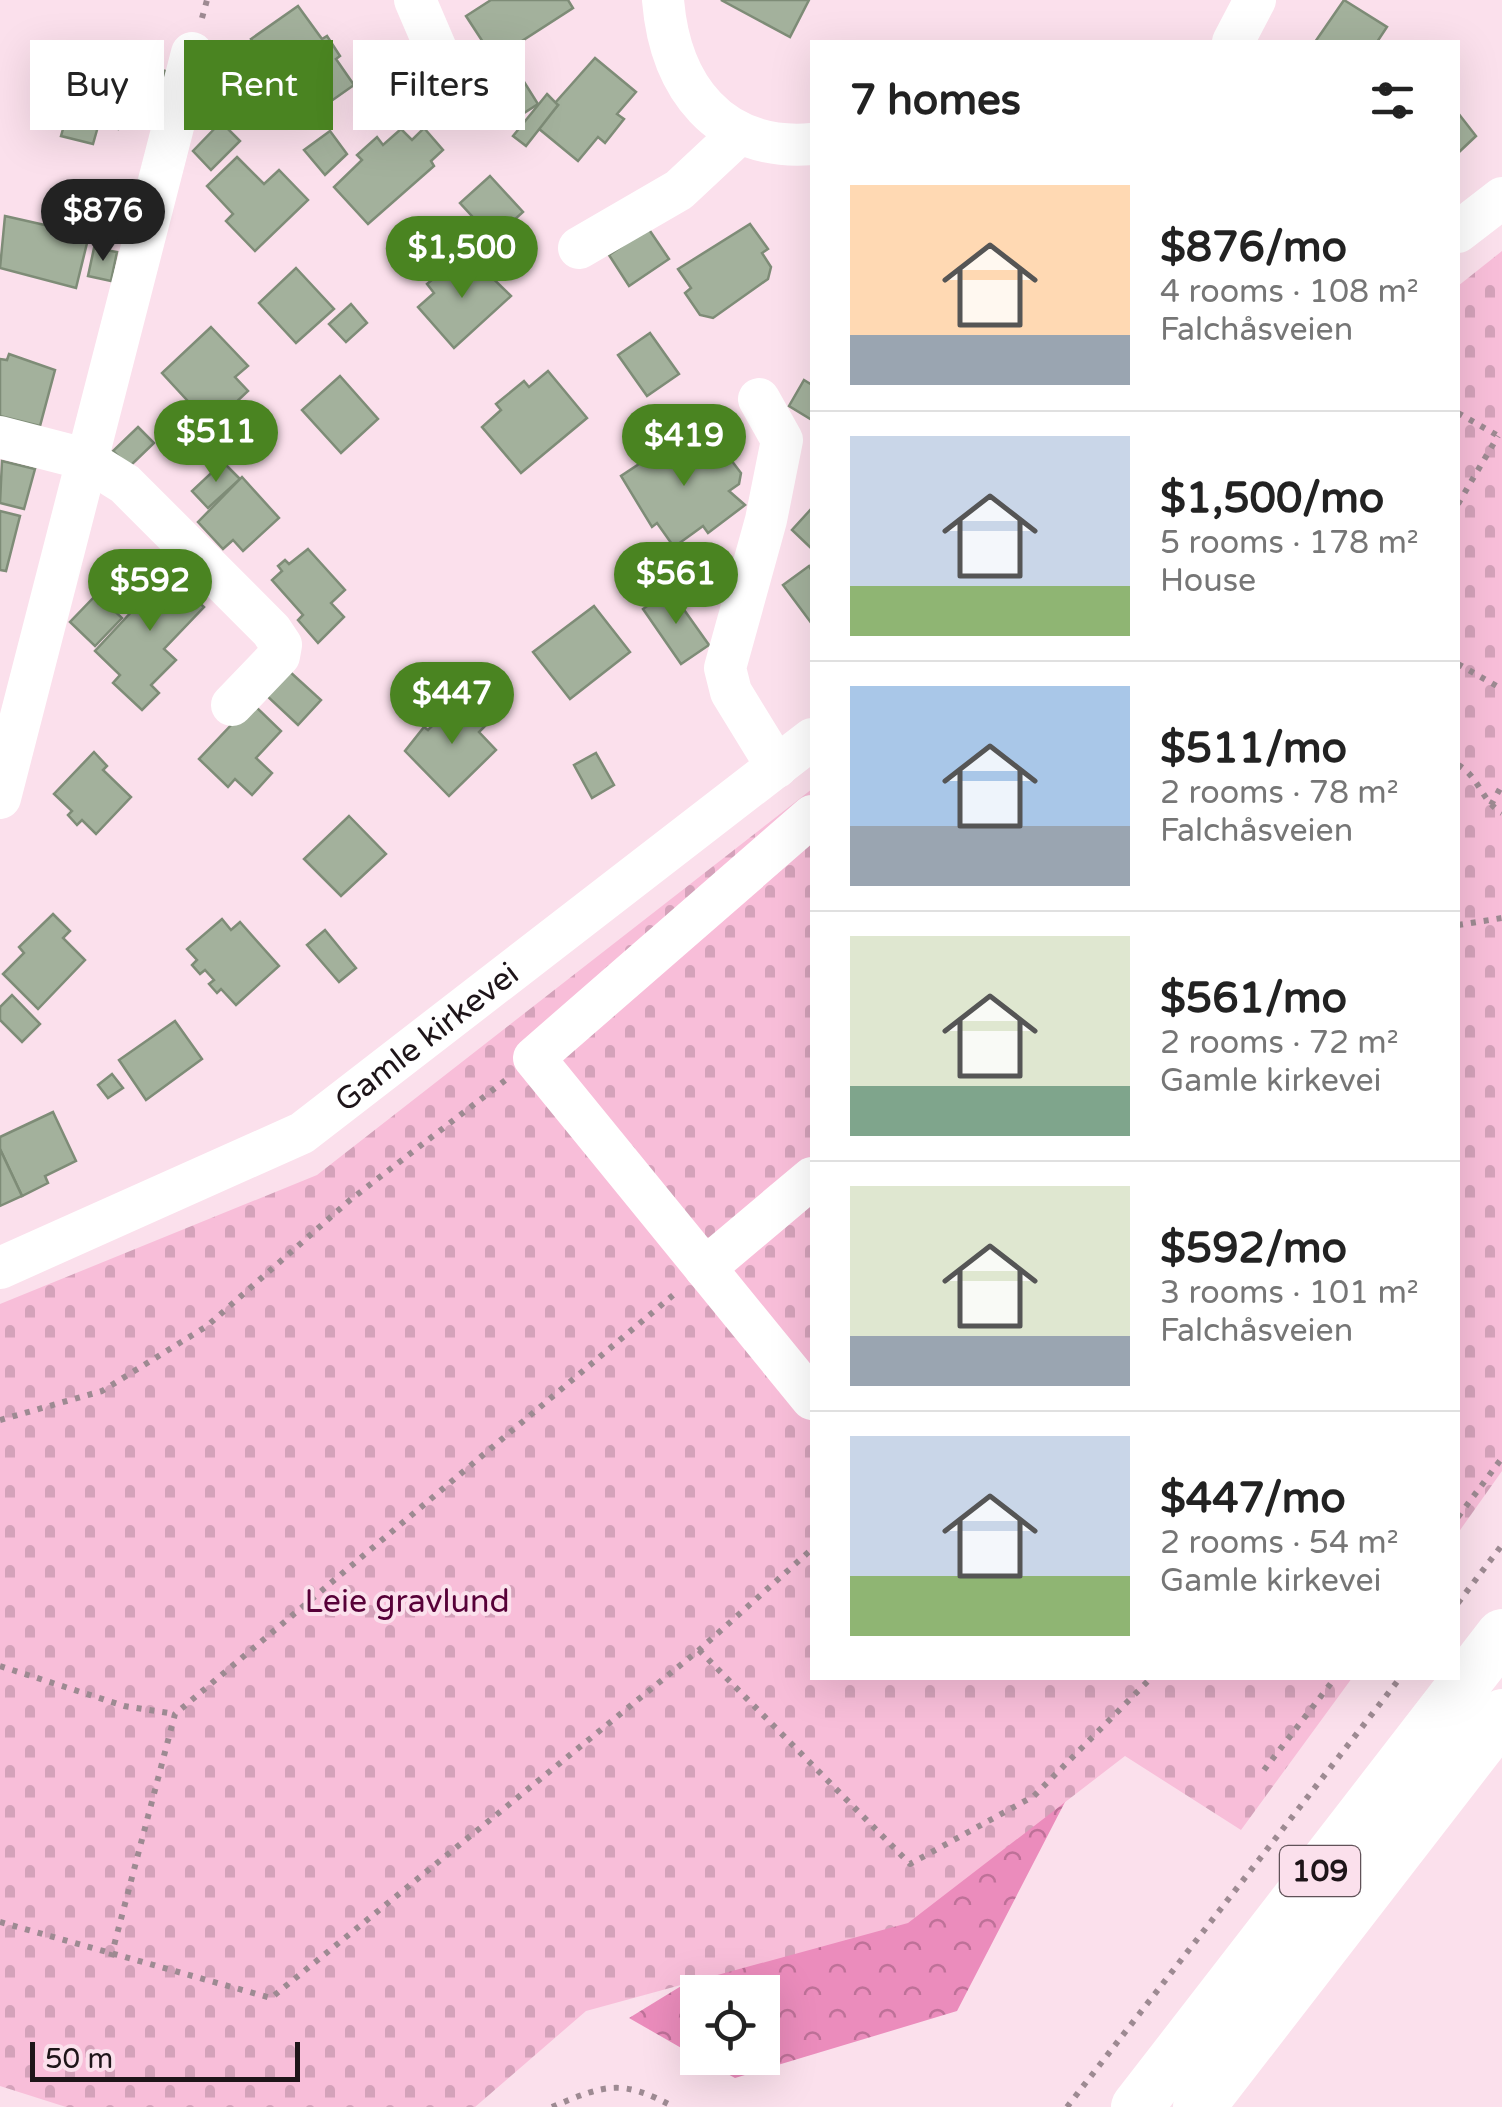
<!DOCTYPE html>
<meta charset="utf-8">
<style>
:root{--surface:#fff;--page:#f6f6f6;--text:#222;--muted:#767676;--line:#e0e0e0;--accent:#4a8421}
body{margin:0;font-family:"Varela Round",sans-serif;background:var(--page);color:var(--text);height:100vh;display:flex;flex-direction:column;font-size:38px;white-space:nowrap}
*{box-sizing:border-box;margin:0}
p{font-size:32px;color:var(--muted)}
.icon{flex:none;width:55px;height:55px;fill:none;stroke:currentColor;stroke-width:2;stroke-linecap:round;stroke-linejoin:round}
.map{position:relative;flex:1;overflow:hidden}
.panel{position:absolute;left:810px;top:40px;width:650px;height:1640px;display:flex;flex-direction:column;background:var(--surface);border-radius:0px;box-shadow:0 10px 40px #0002}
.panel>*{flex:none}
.hud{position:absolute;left:30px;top:40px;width:630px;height:90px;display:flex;gap:20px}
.controls{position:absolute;left:680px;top:1975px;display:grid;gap:20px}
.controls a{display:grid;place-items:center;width:100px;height:100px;border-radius:0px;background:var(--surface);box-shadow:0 10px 40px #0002;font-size:50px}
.scale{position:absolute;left:30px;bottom:25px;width:270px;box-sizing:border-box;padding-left:10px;border:5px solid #1e1519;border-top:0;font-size:28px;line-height:35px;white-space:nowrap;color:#1e1519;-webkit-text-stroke:8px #fbe0ec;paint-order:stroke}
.price{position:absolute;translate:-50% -85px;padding:0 22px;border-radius:35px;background:var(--accent);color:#fff;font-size:32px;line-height:65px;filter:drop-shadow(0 2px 5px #0008)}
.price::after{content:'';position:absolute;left:50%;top:60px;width:30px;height:22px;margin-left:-15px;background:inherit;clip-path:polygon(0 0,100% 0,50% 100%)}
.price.selected{background:#222;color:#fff}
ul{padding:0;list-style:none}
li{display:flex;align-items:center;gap:30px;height:250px;padding:0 40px}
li+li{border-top:2px solid var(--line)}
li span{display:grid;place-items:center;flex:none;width:280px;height:200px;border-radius:0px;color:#555}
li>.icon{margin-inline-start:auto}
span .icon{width:120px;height:120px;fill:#fffc;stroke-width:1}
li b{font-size:42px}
h2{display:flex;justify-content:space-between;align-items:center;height:120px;padding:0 40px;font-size:42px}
.pill{padding:0 35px;border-radius:0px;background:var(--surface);box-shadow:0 10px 40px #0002;font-size:35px;line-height:90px}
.pill.selected{background:var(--accent);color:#fff}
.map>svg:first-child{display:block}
.forest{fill:url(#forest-crowns)}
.cemetery{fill:url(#cemetery-stones)}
.building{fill:#a3b19c;stroke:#7e8c77;stroke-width:2.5}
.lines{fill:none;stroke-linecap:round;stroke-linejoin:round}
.path{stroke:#9d8a92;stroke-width:6;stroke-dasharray:5 8;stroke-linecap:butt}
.minor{stroke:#fff;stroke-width:42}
.major{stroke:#fff;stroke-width:52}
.labels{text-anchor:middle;stroke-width:8;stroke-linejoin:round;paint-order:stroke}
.shield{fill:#fbe0ec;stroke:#605258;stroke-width:2.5}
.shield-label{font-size:30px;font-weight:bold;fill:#1e1519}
.street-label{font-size:32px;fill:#1e1519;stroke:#fbe0ec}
.park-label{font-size:32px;fill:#570038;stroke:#fbe0ec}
</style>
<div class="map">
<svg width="1502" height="2107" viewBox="0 0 1502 2107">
<defs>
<pattern id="forest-crowns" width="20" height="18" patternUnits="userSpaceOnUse" patternTransform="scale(2.5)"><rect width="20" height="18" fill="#eb8cbc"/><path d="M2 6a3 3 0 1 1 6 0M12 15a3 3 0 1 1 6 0" fill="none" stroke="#be7198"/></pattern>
<pattern id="cemetery-stones" width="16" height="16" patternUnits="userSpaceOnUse" patternTransform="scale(2.5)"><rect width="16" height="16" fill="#f8bed9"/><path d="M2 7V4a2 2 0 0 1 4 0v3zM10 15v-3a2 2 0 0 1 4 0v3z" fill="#d4a2ba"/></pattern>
</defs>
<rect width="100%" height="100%" fill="#fbe0ec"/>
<!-- forest -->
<polygon class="forest" points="812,1678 1080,1773 957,2011 735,2078 699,2058 762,2058 762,1992 698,1992 697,2057 629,2018 802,1912"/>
<!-- cemetery -->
<g class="cemetery">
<polygon points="1502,251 1502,1471 1458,1533 1458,286"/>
<polygon points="812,789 812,1678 1352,1678 1241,1830 1125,1756 908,1923 586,2011 475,2107 66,2107 0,2086 0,1304 317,1175"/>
</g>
<!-- building -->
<g class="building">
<polygon points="491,0 568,0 573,8 494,59 466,16"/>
<polygon points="721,0 809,0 790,37"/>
<polygon points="1344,0 1387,27 1377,42 1315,42"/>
<polygon points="298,6 322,39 327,36 340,56 336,59 354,85 307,118 251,39"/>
<polygon points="595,58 636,92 617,114 624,119 605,143 598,137 578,161 538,128 558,105 555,103"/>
<polygon points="511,61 538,104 507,124 479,81"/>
<polygon points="132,62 165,71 152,120 123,112 118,129 99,123 93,144 61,136 67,115 61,113 73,67 127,81"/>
<polygon points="547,94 558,105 526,146 513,136"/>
<polygon points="1458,113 1476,136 1458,153"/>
<polygon points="221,122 240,141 211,170 193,151"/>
<polygon points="424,128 443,150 431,161 434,166 368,224 334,187 362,160 357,155 377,137 383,145 401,129 412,140"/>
<polygon points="330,131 347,154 325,175 304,150"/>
<polygon points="237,157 264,184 279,170 308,200 255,251 226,221 233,214 207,186"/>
<polygon points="490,176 523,212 493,239 460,203"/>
<polygon points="5,216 89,235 76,288 0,268"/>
<polygon points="750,224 768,249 762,253 771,267 768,279 713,318 700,315 685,293 691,288 678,269"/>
<polygon points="648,228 669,259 629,286 609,255"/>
<polygon points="94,248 117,252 111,281 88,276"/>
<polygon points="474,260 511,296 454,348 418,307 434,293 427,284 451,264 459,272"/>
<polygon points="296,268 334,309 296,343 259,303"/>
<polygon points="351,304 367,323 346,342 329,324"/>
<polygon points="211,327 248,366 235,377 248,391 211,426 162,373"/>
<polygon points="650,333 679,374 647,396 618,355"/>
<polygon points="9,354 55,370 40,426 0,416 0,359 7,360"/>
<polygon points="548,371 587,418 521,473 482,427 501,410 496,404 524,381 529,387"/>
<polygon points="340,376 378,419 341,453 302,410"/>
<polygon points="804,380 812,385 812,420 789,406"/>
<polygon points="265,425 273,436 263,444 255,433"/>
<polygon points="138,427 154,443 129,467 113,451"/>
<polygon points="689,431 712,467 728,456 741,473 739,484 729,491 745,505 708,533 703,526 674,547 657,523 652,527 621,476"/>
<polygon points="2,461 35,469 24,509 0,503"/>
<polygon points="223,462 240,479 208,508 192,491"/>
<polygon points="242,477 279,518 243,551 233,540 223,549 198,522"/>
<polygon points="812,508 812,549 792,530"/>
<polygon points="0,511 20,516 6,571 0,570"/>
<polygon points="308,549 345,590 331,603 344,617 318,643 298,620 303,615 272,580 282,571 278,566 285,560 289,564"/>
<polygon points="168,558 186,575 178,583 204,607 164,649 176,660 151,685 159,693 142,710 113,683 120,675 95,651 148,594 141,587"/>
<polygon points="809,566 812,571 812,624 783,585"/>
<polygon points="670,590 709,645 681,664 643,609"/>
<polygon points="97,594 122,618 95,646 70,622"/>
<polygon points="594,606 630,652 570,699 533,652"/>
<polygon points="289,671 321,700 298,725 266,695"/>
<polygon points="462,696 488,723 479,732 496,750 449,796 405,751 424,727 428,730"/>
<polygon points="252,703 281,731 256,758 272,773 252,795 235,779 228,787 199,759"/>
<polygon points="94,752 107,766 103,770 131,797 96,834 82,820 77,825 68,815 72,811 54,794"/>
<polygon points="596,753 614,785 592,798 574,765"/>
<polygon points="349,816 386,854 341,896 304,859"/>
<polygon points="53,914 70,931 63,938 85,960 38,1009 3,974 24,953 19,947"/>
<polygon points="222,919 231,930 240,922 279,966 236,1005 221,989 217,993 209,984 214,980 205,970 200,974 192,965 197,960 187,949"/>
<polygon points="325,930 356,968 339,982 307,945"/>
<polygon points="12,995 40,1024 22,1042 0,1020 0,1007"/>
<polygon points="175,1021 202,1059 146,1100 119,1060"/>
<polygon points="112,1074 123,1088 108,1098 98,1085"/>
<polygon points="53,1112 76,1161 45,1176 48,1183 22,1196 0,1149 0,1137"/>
<polygon points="0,1149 22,1196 0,1206"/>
</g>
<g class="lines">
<!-- path -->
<g class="path">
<polyline points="202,18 207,0"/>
<polyline points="1458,413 1502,438"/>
<polyline points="1458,504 1498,436"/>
<polyline points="1458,664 1502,689"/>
<path d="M1458,765C1479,776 1481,801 1502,813"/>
<polyline points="1491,805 1502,785"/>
<polyline points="1458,925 1502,918"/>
<polyline points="0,1420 102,1391 207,1326 350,1200 507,1079"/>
<polyline points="1458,1517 1502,1458"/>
<polyline points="1458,1603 1502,1545"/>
<polyline points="699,1650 910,1864 1034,1796 1151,1678"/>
<polyline points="0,1666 124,1706 175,1714"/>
<polyline points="1264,1770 1335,1678"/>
<polyline points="0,1922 271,1998 699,1650 812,1549"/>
<polyline points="111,1957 175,1714 678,1291"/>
<path d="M552,2107C606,2084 622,2079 674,2107"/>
<polyline points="1067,2107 1400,1678"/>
</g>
<!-- minor -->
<g class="minor">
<polyline points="415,0 448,77"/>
<path d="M663,0C670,86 719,152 812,144"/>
<polyline points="1233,42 1255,0"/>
<polyline points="1458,232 1502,198"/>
<polyline points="579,248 679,190 740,133"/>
<polyline points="759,399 782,440 766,520 725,668 731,692 777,767"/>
<polyline points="0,437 85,459 125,484 271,630 281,645 279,656 232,705"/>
<polyline points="0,798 192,53"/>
<polyline points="812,816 534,1058 812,1399"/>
<path id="s1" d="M0,1268L302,1133L812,739"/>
<polyline points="705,1268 812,1178"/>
</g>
<!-- major -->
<g class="major">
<polyline points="1137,2107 1502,1635"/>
<polyline points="1199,2107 1502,1715"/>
</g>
</g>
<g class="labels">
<!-- shield labels -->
<rect class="shield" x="1280" y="1846" width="80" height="50" rx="8"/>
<g class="shield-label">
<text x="1320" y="1881">109</text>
</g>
<!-- street labels -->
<g class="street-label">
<text dy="11" stroke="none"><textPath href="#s1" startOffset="488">Gamle kirkevei</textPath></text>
</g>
<!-- park labels -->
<g class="park-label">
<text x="407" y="1612">Leie gravlund</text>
</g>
</g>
</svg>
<div class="controls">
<a><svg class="icon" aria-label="locate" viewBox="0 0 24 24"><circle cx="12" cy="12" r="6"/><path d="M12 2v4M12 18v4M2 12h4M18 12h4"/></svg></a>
</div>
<div class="scale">50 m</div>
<b class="price selected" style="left:103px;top:264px">$876</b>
<b class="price" style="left:462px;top:301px">$1,500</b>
<b class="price" style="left:216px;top:485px">$511</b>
<b class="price" style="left:684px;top:489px">$419</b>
<b class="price" style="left:676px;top:627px">$561</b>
<b class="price" style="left:150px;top:634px">$592</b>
<b class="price" style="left:452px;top:747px">$447</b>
<div class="hud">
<a class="pill">Buy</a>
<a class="pill selected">Rent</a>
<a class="pill">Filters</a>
</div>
<section class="panel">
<h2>7 homes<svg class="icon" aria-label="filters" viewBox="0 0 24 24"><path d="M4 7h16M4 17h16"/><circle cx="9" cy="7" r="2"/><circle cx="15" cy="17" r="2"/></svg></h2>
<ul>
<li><span style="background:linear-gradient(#ffd9b3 75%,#9aa5b1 0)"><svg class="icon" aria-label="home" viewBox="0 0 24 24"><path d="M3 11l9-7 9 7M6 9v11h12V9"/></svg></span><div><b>$876/mo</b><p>4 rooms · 108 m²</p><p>Falchåsveien</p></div></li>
<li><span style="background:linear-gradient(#c9d6e8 75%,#8fb573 0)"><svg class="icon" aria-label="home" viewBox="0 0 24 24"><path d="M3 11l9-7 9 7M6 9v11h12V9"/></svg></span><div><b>$1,500/mo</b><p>5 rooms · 178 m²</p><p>House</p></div></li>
<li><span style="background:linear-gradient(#a9c7e8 70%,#9aa5b1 0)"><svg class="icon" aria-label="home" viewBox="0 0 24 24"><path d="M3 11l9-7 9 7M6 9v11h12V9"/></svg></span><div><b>$511/mo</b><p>2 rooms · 78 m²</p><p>Falchåsveien</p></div></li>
<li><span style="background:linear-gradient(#dfe7d0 75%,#7fa58c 0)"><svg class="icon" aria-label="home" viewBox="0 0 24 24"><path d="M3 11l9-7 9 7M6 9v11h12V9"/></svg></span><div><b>$561/mo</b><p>2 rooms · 72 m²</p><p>Gamle kirkevei</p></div></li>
<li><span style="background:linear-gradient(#dfe7d0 75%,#9aa5b1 0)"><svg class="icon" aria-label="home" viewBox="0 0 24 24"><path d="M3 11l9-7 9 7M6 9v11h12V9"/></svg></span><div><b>$592/mo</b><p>3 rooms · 101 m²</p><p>Falchåsveien</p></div></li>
<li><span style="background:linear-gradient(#c9d6e8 70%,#8fb573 0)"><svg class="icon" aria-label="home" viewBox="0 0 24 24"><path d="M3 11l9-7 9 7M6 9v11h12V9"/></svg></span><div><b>$447/mo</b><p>2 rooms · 54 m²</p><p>Gamle kirkevei</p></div></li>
</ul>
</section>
</div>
